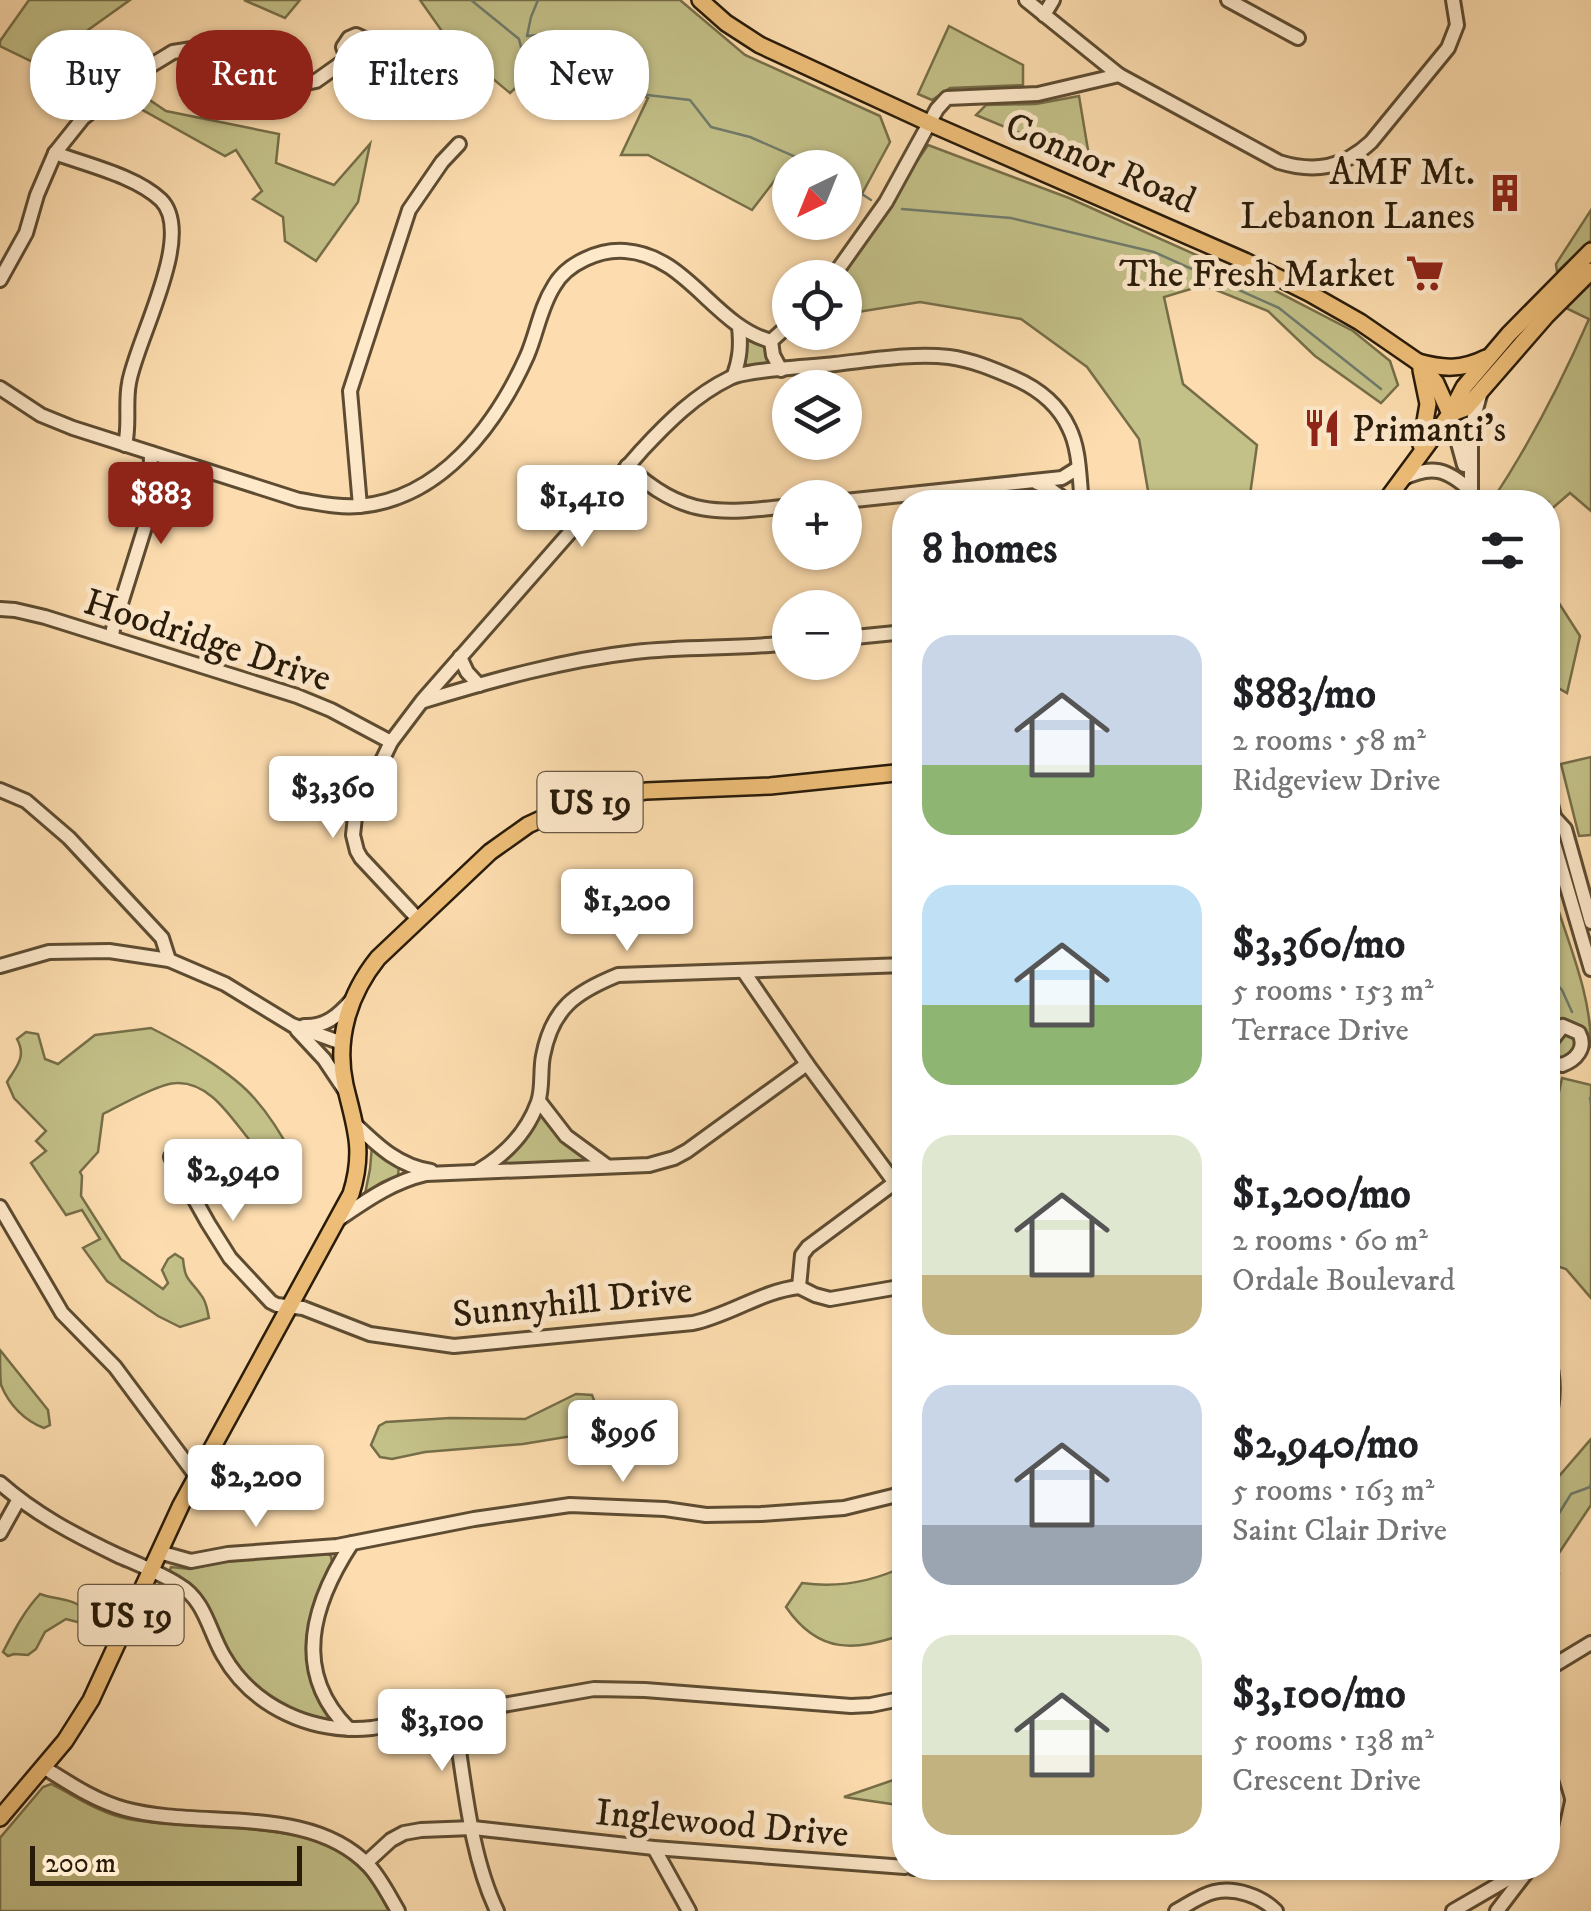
<!DOCTYPE html>
<meta charset="utf-8">
<style>
:root{--surface:#fff;--page:#f2f2f2;--text:#202124;--muted:#757577;--accent:#8f2418}
body{margin:0;font-family:"IM FELL DW Pica",serif;background:var(--page);color:var(--text);height:100vh;display:flex;flex-direction:column;font-size:38px;white-space:nowrap}
*{box-sizing:border-box;margin:0}
p{font-size:32px;color:var(--muted)}
.icon{flex:none;width:55px;height:55px;fill:none;stroke:currentColor;stroke-width:2;stroke-linecap:round;stroke-linejoin:round}
.map{position:relative;flex:1;overflow:hidden}
.sheet{position:absolute;left:892px;top:490px;width:668px;height:1390px;display:flex;flex-direction:column;background:var(--surface);border-radius:40px;box-shadow:0 2px 8px #0004}
.sheet>*{flex:none}
.guide{position:absolute;left:30px;top:30px;width:712px;height:90px;display:flex;gap:20px}
.needle{width:65px;rotate:223deg}
.controls{position:absolute;left:772px;top:150px;display:grid;gap:20px}
.controls a{display:grid;place-items:center;width:90px;height:90px;border-radius:50%;background:var(--surface);box-shadow:0 2px 8px #0004;font-size:50px}
.scale{position:absolute;left:30px;bottom:25px;width:272px;box-sizing:border-box;padding-left:10px;border:5px solid #281b09;border-top:0;font-size:28px;line-height:35px;white-space:nowrap;color:#281b09;-webkit-text-stroke:8px #fee9cb;paint-order:stroke}
.price{position:absolute;translate:-50% -85px;padding:0 22px;border-radius:10px;background:#fff;color:#222;font-size:32px;line-height:65px;filter:drop-shadow(0 2px 5px #0008)}
.price::after{content:'';position:absolute;left:50%;top:60px;width:30px;height:22px;margin-left:-15px;background:inherit;clip-path:polygon(0 0,100% 0,50% 100%)}
.price.on{background:var(--accent);color:#fff}
ul{padding:0;list-style:none}
li{display:flex;align-items:center;gap:30px;height:250px;padding:0 30px}
li span{display:grid;place-items:center;flex:none;width:280px;height:200px;border-radius:30px;color:#555}
li>.icon{margin-inline-start:auto}
span .icon{width:120px;height:120px;fill:#fffc;stroke-width:1}
li b{font-size:42px}
h2{display:flex;justify-content:space-between;align-items:center;height:120px;padding:0 30px;font-size:42px}
.pill{padding:0 35px;border-radius:40px;background:var(--surface);box-shadow:0 2px 8px #0004;font-size:35px;line-height:90px}
.pill.on{background:var(--accent);color:#fff}
.map>svg:first-child{display:block}
.green{fill:#c3c088;stroke:#766e48;stroke-width:2.5}
.lines{fill:none;stroke-linecap:round;stroke-linejoin:round}
.stream{stroke:#6f7b6b;stroke-width:2.5}
.minor-casing{stroke:#5d4c32;stroke-width:18}
.major-casing{stroke:#281b09;stroke-width:20}
.minor{stroke:#fee9cb;stroke-width:12}
.major{stroke:#eebe78;stroke-width:15}
.labels{text-anchor:middle;stroke-width:10;stroke-linejoin:round;paint-order:stroke}
.shield{fill:#fee9cb;stroke:#685943;stroke-width:2.5}
.shield-label{font-size:35px;font-weight:bold;fill:#281b09}
.street-label{font-size:38px;fill:#281b09;stroke:#fee9cb}
.poi-label{font-size:38px;fill:#281b09;stroke:#fee9cb;text-anchor:end}
</style>
<div class="map">
<svg width="1591" height="1911" viewBox="0 0 1591 1911">
<rect width="100%" height="100%" fill="#fdddaf"/>
<filter id="stains"><feTurbulence type="fractalNoise" baseFrequency=".002" numOctaves="4"/><feColorMatrix values="0 0 0 0 .2 0 0 0 0 .09 0 0 0 0 .02 0 0 0 .5 -.17"/></filter>
<radialGradient id="worn" r=".72"><stop offset=".6" stop-color="#630" stop-opacity="0"/><stop offset="1" stop-color="#630" stop-opacity=".3"/></radialGradient>
<!-- green -->
<g class="green">
<polygon points="29,0 130,0 39,65 0,46 0,41"/>
<polygon points="244,0 300,0 285,18"/>
<polygon points="420,0 680,0 745,55 880,116 890,142 857,203 845,197 845,168 790,168 790,169 785,167 752,210 648,155 621,155 648,98 553,53 510,93 451,44"/>
<polygon points="949,26 1023,65 1023,85 950,88 932,100 918,94"/>
<polygon points="135,90 166,111 279,134 276,163 334,185 370,144 358,202 316,261 285,241 283,217 253,199 262,191 236,150 225,156 123,99"/>
<polygon points="1079,96 1090,162 976,115 986,105 1036,104"/>
<polygon points="928,145 1069,198 1270,288 1353,331 1390,361 1398,385 1381,403 1315,356 1268,311 1204,285 1164,297 1183,384 1257,445 1249,502 1150,502 1139,439 1087,367 1021,319 920,302 845,314 845,278 837,278"/>
<polygon points="1591,210 1591,240 1557,272 1556,264"/>
<path d="M1591,282V511L1570,493L1548,512V502H1491C1530,444 1561,383 1589,319L1566,308Z"/>
<polygon points="746,340 765,345 772,364 748,368 744,361"/>
<polygon points="1548,586 1580,636 1567,693 1548,682"/>
<polygon points="1591,757 1591,835 1579,836 1561,764"/>
<path d="M1556,903C1571,950 1591,997 1591,1046L1569,1066L1548,1061V906Z"/>
<path d="M151,1028C183,1044 232,1072 255,1099C271,1117 283,1137 294,1158L286,1169C277,1164 268,1159 260,1152C236,1128 215,1082 177,1083C160,1083 119,1106 103,1114L98,1152L80,1172L82,1176L81,1196L121,1259L163,1289L168,1283L162,1270L168,1259L175,1254L183,1259C185,1282 190,1279 201,1295C207,1302 207,1310 209,1318L180,1327L158,1316L107,1281L83,1248L100,1239L82,1210L66,1215L31,1163L46,1151L36,1141L46,1131L14,1098L7,1082C16,1067 27,1057 17,1039L26,1032L38,1034L45,1059L58,1064L95,1035Z"/>
<polygon points="1562,1078 1591,1085 1591,1298 1566,1269 1548,1263 1548,1158 1557,1153 1549,1139"/>
<polygon points="542,1108 594,1163 498,1166 526,1138"/>
<polygon points="372,1146 399,1165 398,1176 382,1182 365,1194 370,1169"/>
<path d="M0,1350L48,1410L50,1425L44,1428C25,1421 9,1405 1,1385C0,1376 0,1361 0,1350Z"/>
<polygon points="576,1394 592,1395 598,1411 609,1425 595,1437 572,1436 523,1444 425,1452 392,1459 380,1457 371,1445 379,1426 386,1422 450,1418 525,1419"/>
<polygon points="1591,1439 1591,1505 1557,1556 1559,1574 1548,1600 1548,1489"/>
<path d="M326,1553L331,1556L332,1562C308,1608 294,1673 329,1718L328,1721C287,1712 249,1689 228,1652C209,1618 208,1591 169,1573L171,1567L190,1569L240,1558Z"/>
<path d="M905,1566V1634C855,1651 819,1655 786,1607L802,1583C838,1588 872,1582 905,1566Z"/>
<path d="M40,1594C59,1601 78,1597 89,1616L85,1624L66,1619L45,1632L36,1649L28,1655L14,1654L8,1656L3,1652C14,1631 24,1611 40,1594Z"/>
<polygon points="905,1776 905,1806 844,1797"/>
<path d="M51,1784C77,1797 99,1813 128,1819C197,1833 305,1815 359,1867C372,1879 380,1895 389,1911H0V1838L43,1787Z"/>
</g>
<g class="lines">
<!-- stream -->
<g class="stream">
<polyline points="471,0 519,39 523,55 547,65 550,73 582,86 599,83 605,90 690,100 711,127 750,137 821,168"/>
<polyline points="538,0 531,17 527,36 538,35 543,38 550,53 562,55 567,69 576,71 587,78 593,76 597,81"/>
<polyline points="845,183 871,200"/>
<polyline points="902,209 1011,218 1154,252 1279,308 1381,389"/>
<polyline points="1548,974 1562,990 1572,1012"/>
<polyline points="1590,1098 1591,1104"/>
<polyline points="1548,1521 1558,1515 1571,1494 1590,1487 1591,1483"/>
</g>
<!-- minor casing -->
<g class="minor-casing">
<g id="minor">
<polyline points="1026,0 1119,75"/>
<polyline points="1228,0 1298,38"/>
<polyline points="1044,15 1053,0"/>
<path d="M55,153C87,165 136,176 161,200C196,235 136,340 129,383C125,404 130,424 125,445"/>
<path d="M832,278L886,202L937,109L947,98L1038,94L1119,75L1279,162C1315,173 1343,168 1371,142L1448,48L1457,25L1453,0"/>
<polyline points="0,280 26,233 37,195 55,153 83,118 145,69 173,52 192,49 223,60 271,84 292,86 316,81 347,59 343,47 349,38 356,35 367,40 370,50 366,59 357,63 347,59"/>
<polyline points="771,341 773,355 781,370"/>
<polyline points="771,341 790,324"/>
<path d="M734,375C740,358 741,345 739,327"/>
<path d="M0,388L41,415L73,428L299,500C318,503 339,508 359,506C441,499 496,425 527,356C537,333 540,308 554,286C567,263 600,249 625,251C687,255 714,326 771,341"/>
<polyline points="1450,414 1464,465"/>
<path d="M627,466C684,518 718,514 790,506"/>
<path d="M1402,479C1432,464 1447,469 1471,491"/>
<polyline points="1037,483 1049,488 1068,502"/>
<polyline points="1471,491 1471,428 1480,395"/>
<polyline points="845,501 1062,478 1078,468"/>
<polyline points="360,506 350,391 409,210 442,162 459,144"/>
<polyline points="0,609 15,610 45,617 297,696 331,710 391,742"/>
<polyline points="112,637 113,629 150,511 151,453"/>
<polyline points="845,638 905,632"/>
<polyline points="460,657 467,672 479,685"/>
<path d="M424,701C493,680 564,660 635,652C687,646 739,649 790,643"/>
<polyline points="0,790 26,801 69,838 162,938 169,960"/>
<polyline points="1548,791 1554,817 1551,833 1591,969"/>
<polyline points="1554,817 1565,829 1591,922"/>
<path d="M418,919L361,858L357,851L353,835L355,817L391,742L422,701L642,450C668,422 695,395 730,378C747,369 812,367 835,364C872,360 911,353 949,357C972,360 993,369 1014,378C1037,388 1058,404 1069,428C1080,450 1079,478 1082,502"/>
<polyline points="0,966 49,952 109,951 169,960 225,984 292,1025 342,1043"/>
<polyline points="744,972 807,1064 895,1183"/>
<path d="M304,1026C325,1027 338,1016 351,1001"/>
<polyline points="297,1030 324,1059 344,1089"/>
<path d="M1548,1056L1552,1040L1563,1026L1579,1033C1587,1048 1576,1060 1562,1065L1548,1062"/>
<polyline points="539,1101 566,1136 607,1166"/>
<path d="M357,1126C379,1147 399,1166 431,1171"/>
<path d="M171,1157L208,1223L230,1258L271,1302L277,1305L303,1308L370,1334L454,1346L693,1323C730,1315 762,1291 799,1287"/>
<path d="M478,1171C505,1155 527,1133 538,1102C543,1088 540,1071 543,1056C552,1008 576,992 618,975L905,965"/>
<polyline points="0,1207 62,1313 115,1367 196,1476"/>
<path d="M339,1219C367,1200 392,1182 426,1174L649,1165L674,1158L687,1151L807,1064"/>
<polyline points="799,1287 802,1255 808,1247 905,1175"/>
<polyline points="799,1287 815,1295 830,1299 905,1286"/>
<path d="M1548,1355C1554,1377 1555,1398 1548,1420"/>
<path d="M0,1483C35,1514 75,1535 117,1555C137,1564 160,1573 179,1585C205,1600 209,1631 223,1655C253,1708 313,1734 372,1728L594,1689L645,1690L851,1706L871,1705L905,1698"/>
<polyline points="0,1533 19,1499"/>
<polyline points="159,1552 191,1561 228,1554 337,1546 474,1519 570,1505 665,1509 706,1515 761,1514 844,1508 905,1493"/>
<polyline points="1548,1669 1591,1643"/>
<path d="M453,1712C464,1775 469,1853 497,1911"/>
<path d="M349,1729C291,1672 312,1604 352,1543"/>
<path d="M43,1767C69,1783 95,1801 125,1809C202,1830 309,1803 369,1866C381,1879 389,1896 398,1911"/>
<polyline points="1548,1770 1557,1800 1548,1840"/>
<polyline points="654,1848 689,1911"/>
<polyline points="366,1863 391,1840 404,1833 421,1830 473,1828 654,1848 905,1867"/>
<polyline points="913,1868 925,1868"/>
<path d="M1176,1911C1187,1905 1201,1895 1214,1892C1235,1887 1261,1896 1276,1911"/>
<polyline points="1453,1911 1527,1868"/>
<polyline points="1497,1911 1529,1869"/>
</g>
</g>
<!-- major casing -->
<g class="major-casing">
<g id="major">
<polyline points="700,0 726,23 760,45 929,123 1245,261 1309,293 1360,322 1418,362 1436,383 1450,414"/>
<path d="M1418,362C1443,369 1462,370 1486,358"/>
<polyline points="1421,370 1428,404 1421,445"/>
<polyline points="1450,414 1466,408 1546,316 1591,271"/>
<polyline points="1385,502 1450,414 1464,387 1509,334 1591,251"/>
<path d="M0,1818L65,1741L91,1700L181,1505L351,1194C365,1150 355,1127 345,1085C335,1039 349,994 378,958L490,852L528,825L556,812L590,802L646,791L770,786L905,772"/>
</g>
</g>
<!-- minor -->
<use href="#minor" class="minor"/>
<!-- major -->
<use href="#major" class="major"/>
</g>
<!-- icons -->
<defs>
<g id="building-bare" transform="scale(3)"><path d="M-4-6H4V6H1V3H-1V6H-4ZM-2.5-4.3h1.7v1.8h-1.7ZM.8-4.3h1.7v1.8H.8ZM-2.5-1h1.7V.8h-1.7ZM.8-1h1.7V.8H.8Z" fill="#8f2418" stroke="#fee9cb" stroke-width="2.5" paint-order="stroke"/></g>
<g id="supermarket-bare" transform="scale(3)"><path d="M-6-5.5h2.5l.6 2H6L4.5 2H-2.5L-4.4-4H-6ZM-1.5 3.2a1.3 1.3 0 1 0 .1 0ZM3 3.2a1.3 1.3 0 1 0 .1 0Z" fill="#8f2418" stroke="#fee9cb" stroke-width="2.5" paint-order="stroke"/></g>
<g id="restaurant-bare" transform="scale(3)"><path d="M-5-6h1v4h1v-4h1v4h1v-4h1v5L-1.5 .5V6h-2V.5L-5-1ZM5-6V6H3V1.5H1.5Q1.5-4 5-6Z" fill="#8f2418" stroke="#fee9cb" stroke-width="2.5" paint-order="stroke"/></g>
</defs>
<g fill-rule="evenodd">
<use href="#building-bare" x="1505" y="193"/>
<use href="#supermarket-bare" x="1425" y="273"/>
<use href="#restaurant-bare" x="1322" y="428"/>
</g>
<g class="labels">
<!-- shield labels -->
<g class="shield">
<rect x="537.5" y="772" width="105" height="60" rx="8"/>
<rect x="78.5" y="1585" width="105" height="60" rx="8"/>
</g>
<g class="shield-label">
<text x="590" y="814">US 19</text>
<text x="131" y="1627">US 19</text>
</g>
<!-- street labels -->
<g class="street-label">
<text transform="translate(1101 162) rotate(23)" y="13">Connor Road</text>
<text transform="translate(208 639) rotate(18)" y="13">Hoodridge Drive</text>
<text transform="translate(572 1301) rotate(-6)" y="13">Sunnyhill Drive</text>
<text transform="translate(722 1822) rotate(5)" y="13">Inglewood Drive</text>
</g>
<!-- poi labels -->
<g class="poi-label">
<text x="1475" y="184">AMF Mt.<tspan x="1475" dy="44">Lebanon Lanes</tspan></text>
<text x="1395" y="286">The Fresh Market</text>
<text x="1352" y="441" text-anchor="start">Primanti's</text>
</g>
</g>
<rect width="100%" height="100%" filter="url(#stains)"/>
<rect width="100%" height="100%" fill="url(#worn)"/>
</svg>
<div class="controls">
<a><svg class="needle" viewBox="-14 -14 28 28"><path d="M0-13l5 13h-10z" fill="#e53935"/><path d="M0 13l5-13h-10z" fill="#757577"/></svg></a>
<a><svg class="icon" aria-label="locate" viewBox="0 0 24 24"><circle cx="12" cy="12" r="6"/><path d="M12 2v4M12 18v4M2 12h4M18 12h4"/></svg></a>
<a><svg class="icon" aria-label="layers" viewBox="0 0 24 24"><path d="M12 4l9 5-9 5-9-5zM3 14l9 5 9-5"/></svg></a>
<a>+</a>
<a>−</a>
</div>
<div class="scale">200 m</div>
<b class="price on" style="left:161px;top:547px">$883</b>
<b class="price" style="left:582px;top:550px">$1,410</b>
<b class="price" style="left:333px;top:841px">$3,360</b>
<b class="price" style="left:627px;top:954px">$1,200</b>
<b class="price" style="left:233px;top:1224px">$2,940</b>
<b class="price" style="left:623px;top:1485px">$996</b>
<b class="price" style="left:256px;top:1530px">$2,200</b>
<b class="price" style="left:442px;top:1774px">$3,100</b>
<div class="guide">
<a class="pill">Buy</a>
<a class="pill on">Rent</a>
<a class="pill">Filters</a>
<a class="pill">New</a>
</div>
<section class="sheet">
<h2>8 homes<svg class="icon" aria-label="filters" viewBox="0 0 24 24"><path d="M4 7h16M4 17h16"/><circle cx="9" cy="7" r="2"/><circle cx="15" cy="17" r="2"/></svg></h2>
<ul>
<li><span style="background:linear-gradient(#c9d6e8 65%,#8fb573 0)"><svg class="icon" aria-label="home" viewBox="0 0 24 24"><path d="M3 11l9-7 9 7M6 9v11h12V9"/></svg></span><div><b>$883/mo</b><p>2 rooms · 58 m²</p><p>Ridgeview Drive</p></div></li>
<li><span style="background:linear-gradient(#bfe0f5 60%,#8fb573 0)"><svg class="icon" aria-label="home" viewBox="0 0 24 24"><path d="M3 11l9-7 9 7M6 9v11h12V9"/></svg></span><div><b>$3,360/mo</b><p>5 rooms · 153 m²</p><p>Terrace Drive</p></div></li>
<li><span style="background:linear-gradient(#dfe7d0 70%,#c2b280 0)"><svg class="icon" aria-label="home" viewBox="0 0 24 24"><path d="M3 11l9-7 9 7M6 9v11h12V9"/></svg></span><div><b>$1,200/mo</b><p>2 rooms · 60 m²</p><p>Ordale Boulevard</p></div></li>
<li><span style="background:linear-gradient(#c9d6e8 70%,#9aa5b1 0)"><svg class="icon" aria-label="home" viewBox="0 0 24 24"><path d="M3 11l9-7 9 7M6 9v11h12V9"/></svg></span><div><b>$2,940/mo</b><p>5 rooms · 163 m²</p><p>Saint Clair Drive</p></div></li>
<li><span style="background:linear-gradient(#dfe7d0 60%,#c2b280 0)"><svg class="icon" aria-label="home" viewBox="0 0 24 24"><path d="M3 11l9-7 9 7M6 9v11h12V9"/></svg></span><div><b>$3,100/mo</b><p>5 rooms · 138 m²</p><p>Crescent Drive</p></div></li>
</ul>
</section>
</div>
